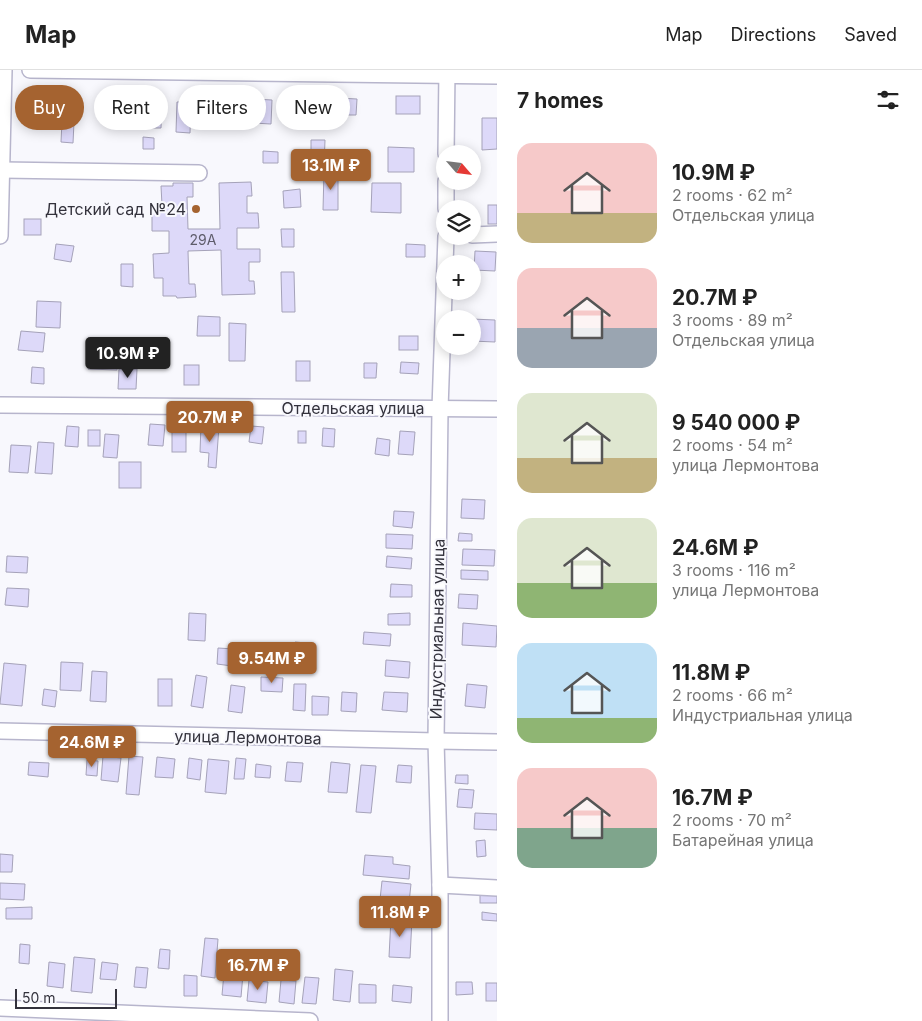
<!DOCTYPE html>
<meta charset="utf-8">
<style>
:root{--surface:#fff;--page:#f2f2f2;--text:#222;--muted:#767676;--line:#e0e0e0;--accent:#a56330}
body{margin:0;font-family:Inter,sans-serif;background:var(--page);color:var(--text);height:100vh;display:flex;flex-direction:column;font-size:19px;white-space:nowrap}
*{box-sizing:border-box;margin:0}
p{font-size:16px;color:var(--muted)}
.icon{flex:none;width:28px;height:28px;fill:none;stroke:currentColor;stroke-width:2;stroke-linecap:round;stroke-linejoin:round}
.map{position:relative;flex:1;overflow:hidden}
.sheet{display:flex;flex-direction:column;background:var(--surface);width:425px}
.sheet>*{flex:none}
.guide{position:absolute;left:15px;top:15px;width:406px;height:45px;display:flex;gap:10px}
.needle{width:32px;rotate:118deg}
.controls{position:absolute;left:436px;top:75px;display:grid;gap:10px}
.controls a{display:grid;place-items:center;width:45px;height:45px;border-radius:50%;background:var(--surface);box-shadow:0 2px 12px #0003;font-size:25px}
.scale{position:absolute;left:15px;bottom:12px;width:102px;box-sizing:border-box;padding-left:5px;border:2px solid #33323c;border-top:0;font-size:14px;line-height:18px;white-space:nowrap;color:#33323c;-webkit-text-stroke:4px #f8f8fd;paint-order:stroke}
.price{position:absolute;translate:-50% -42px;padding:0 11px;border-radius:5px;background:var(--accent);color:#fff;font-size:16px;line-height:32px;filter:drop-shadow(0 1px 2px #0008)}
.price::after{content:'';position:absolute;left:50%;top:30px;width:15px;height:11px;margin-left:-8px;background:inherit;clip-path:polygon(0 0,100% 0,50% 100%)}
.price.selected{background:#222;color:#fff}
ul{padding:0;list-style:none}
li{display:flex;align-items:center;gap:15px;height:125px;padding:0 20px}
li span{display:grid;place-items:center;flex:none;width:140px;height:100px;border-radius:15px;color:#555}
li>.icon{margin-inline-start:auto}
span .icon{width:60px;height:60px;fill:#fffc;stroke-width:1}
li b{font-size:21px}
h2{display:flex;justify-content:space-between;align-items:center;height:60px;padding:0 20px;font-size:21px}
.pill{padding:0 18px;border-radius:22px;background:var(--surface);box-shadow:0 2px 12px #0003;font-size:18px;line-height:45px}
.pill.selected{background:var(--accent);color:#fff}
header{display:flex;align-items:center;gap:30px;box-sizing:border-box;height:70px;padding:0 25px;background:var(--surface);border-bottom:1px solid var(--line)}
header strong{font-size:24px}
nav{display:flex;gap:28px;margin-inline-start:auto;font-size:18px}
main{display:flex;flex:1;min-height:0}
.map>svg:first-child{display:block}
.building{fill:#ddd9f9;stroke:#a5a2b9}
.lines{fill:none;stroke-linecap:round;stroke-linejoin:round}
.minor-casing{stroke:#b7b5cc;stroke-width:18}
.minor{stroke:#fff;stroke-width:15}
.poi-dot{fill:#a56330;stroke:#f8f8fd;stroke-width:2}
.labels{text-anchor:middle;stroke-width:4;stroke-linejoin:round;paint-order:stroke}
.number-label{font-size:14px;fill:#5e5c6b}
.poi-label{font-size:16px;fill:#33323c;stroke:#f8f8fd;text-anchor:end}
.street-label{font-size:16px;fill:#33323c;stroke:#f8f8fd}
</style>
<header>
<strong>Map</strong>
<nav><a>Map</a><a>Directions</a><a>Saved</a></nav>
</header>
<main>
<div class="map">
<svg width="497" height="951" viewBox="0 0 497 951">
<rect width="100%" height="100%" fill="#f8f8fd"/>
<!-- building -->
<g class="building">
<polygon points="298,26 316,26 315,59 297,58"/>
<rect x="396" y="26" width="24" height="18"/>
<polygon points="236,28 272,30 271,54 235,52"/>
<polygon points="338,28 357,29 356,45 338,45"/>
<polygon points="204,30 217,31 217,50 204,49"/>
<rect x="123" y="31" width="18" height="16"/>
<polygon points="144,31 162,31 161,58 144,58"/>
<polygon points="177,32 191,32 190,63 176,62"/>
<polygon points="105,33 115,33 115,50 104,50"/>
<polygon points="482,48 497,48 497,79 482,80"/>
<polygon points="62,51 74,52 73,73 61,72"/>
<polygon points="143,67 154,68 154,79 143,79"/>
<polygon points="311,70 325,70 324,97 311,96"/>
<polygon points="388,77 414,78 414,102 388,102"/>
<polygon points="263,81 278,82 278,93 263,93"/>
<polygon points="324,102 338,102 338,140 323,140"/>
<polygon points="251,112 252,126 247,126 247,143 258,143 259,158 237,158 237,179 260,179 260,192 249,192 249,211 254,211 255,224 222,225 221,180 188,181 189,214 195,214 196,227 177,228 176,226 163,226 163,208 154,208 153,184 169,183 169,161 152,161 152,135 162,135 161,116 173,116 173,113 193,113 193,127 187,127 188,159 220,159 219,113"/>
<polygon points="372,113 401,113 401,143 371,142"/>
<polygon points="300,119 301,137 284,138 283,121"/>
<rect x="488" y="135" width="9" height="19"/>
<rect x="24" y="149" width="17" height="16"/>
<polygon points="281,159 294,159 294,177 282,177"/>
<polygon points="56,174 74,176 71,192 54,189"/>
<polygon points="406,174 425,175 425,187 406,187"/>
<polygon points="475,181 496,182 495,201 474,200"/>
<polygon points="121,194 133,194 133,217 121,216"/>
<polygon points="281,202 294,202 295,242 282,242"/>
<polygon points="37,231 61,232 60,258 36,257"/>
<polygon points="198,246 220,247 220,266 197,266"/>
<polygon points="472,249 495,250 495,272 472,271"/>
<polygon points="229,253 246,254 245,291 229,291"/>
<polygon points="21,261 45,263 43,282 18,280"/>
<rect x="399" y="266" width="19" height="14"/>
<polygon points="89,280 118,281 117,300 88,299"/>
<rect x="296" y="291" width="14" height="20"/>
<polygon points="401,292 419,293 418,304 400,303"/>
<polygon points="364,293 377,293 376,308 364,308"/>
<rect x="184" y="295" width="15" height="20"/>
<polygon points="32,297 44,298 44,314 31,313"/>
<polygon points="119,299 137,299 136,319 118,319"/>
<polygon points="150,354 165,355 163,376 148,375"/>
<rect x="172" y="355" width="14" height="27"/>
<polygon points="201,355 219,356 216,398 208,397 209,383 200,382"/>
<polygon points="67,356 79,357 78,377 65,376"/>
<polygon points="251,356 264,357 262,374 249,372"/>
<polygon points="323,358 335,359 334,377 322,376"/>
<rect x="88" y="360" width="12" height="16"/>
<rect x="298" y="361" width="8" height="12"/>
<polygon points="400,361 415,362 413,385 398,384"/>
<polygon points="105,364 119,365 117,388 103,387"/>
<polygon points="377,368 390,370 389,386 375,384"/>
<polygon points="38,372 54,373 52,404 35,403"/>
<polygon points="11,375 31,376 28,403 9,402"/>
<rect x="119" y="392" width="22" height="26"/>
<polygon points="462,429 485,430 484,449 461,448"/>
<polygon points="394,441 414,442 412,458 393,456"/>
<polygon points="459,463 472,464 472,471 458,471"/>
<polygon points="386,464 413,465 412,479 386,478"/>
<polygon points="463,479 495,480 494,496 462,495"/>
<polygon points="7,486 28,487 27,503 6,502"/>
<polygon points="387,486 412,488 411,499 386,497"/>
<polygon points="461,500 488,501 488,510 461,509"/>
<polygon points="391,514 412,515 412,527 390,527"/>
<polygon points="7,518 29,519 28,537 5,535"/>
<polygon points="459,524 478,525 477,539 458,538"/>
<polygon points="189,543 206,544 205,571 188,570"/>
<polygon points="410,543 410,555 388,555 388,544"/>
<polygon points="463,553 497,556 496,577 462,575"/>
<polygon points="364,562 391,564 390,576 363,574"/>
<polygon points="295,572 306,573 304,599 293,599"/>
<polygon points="218,578 234,579 232,596 217,594"/>
<polygon points="386,590 410,592 409,608 385,606"/>
<polygon points="61,592 83,593 81,621 60,620"/>
<polygon points="4,593 26,595 22,636 0,634"/>
<polygon points="92,601 107,602 106,632 90,631"/>
<polygon points="196,605 207,607 203,638 191,636"/>
<polygon points="261,607 283,608 282,622 261,621"/>
<rect x="158" y="609" width="14" height="27"/>
<polygon points="294,614 306,614 305,641 293,640"/>
<polygon points="467,614 487,616 485,638 465,636"/>
<polygon points="231,615 245,617 242,643 228,641"/>
<polygon points="44,619 57,621 55,637 42,635"/>
<polygon points="342,622 357,623 356,642 341,641"/>
<polygon points="384,622 408,623 407,642 382,640"/>
<polygon points="312,626 329,627 328,645 312,645"/>
<polygon points="103,686 121,688 118,712 101,710"/>
<polygon points="129,686 143,687 139,725 126,724"/>
<polygon points="157,687 175,689 173,708 155,707"/>
<polygon points="189,688 202,690 200,710 187,708"/>
<polygon points="236,688 246,689 244,709 234,709"/>
<polygon points="208,689 229,691 226,724 205,722"/>
<polygon points="87,690 98,691 97,706 86,705"/>
<polygon points="29,692 49,693 48,707 28,705"/>
<polygon points="287,692 303,693 301,712 285,711"/>
<polygon points="331,692 350,694 347,723 328,722"/>
<polygon points="256,694 271,696 270,708 255,707"/>
<polygon points="361,695 376,696 371,743 356,742"/>
<polygon points="398,695 412,696 411,713 396,712"/>
<polygon points="456,705 468,705 468,714 455,713"/>
<polygon points="459,719 474,720 472,738 457,737"/>
<polygon points="475,743 497,744 497,760 474,759"/>
<polygon points="485,770 486,786 477,787 476,771"/>
<polygon points="0,784 13,785 12,802 0,802"/>
<polygon points="365,785 393,787 393,794 410,796 409,809 363,805"/>
<polygon points="382,811 411,814 408,842 379,839"/>
<polygon points="0,813 25,814 24,830 0,829"/>
<rect x="480" y="824" width="17" height="9"/>
<polygon points="32,837 32,849 6,849 6,838"/>
<polygon points="482,842 497,844 497,851 482,850"/>
<polygon points="391,848 412,849 410,888 389,887"/>
<polygon points="205,868 218,869 215,908 201,906"/>
<polygon points="20,874 30,875 29,894 19,893"/>
<polygon points="160,879 170,880 169,899 158,898"/>
<polygon points="74,887 95,889 92,923 71,921"/>
<polygon points="49,892 65,894 63,918 47,916"/>
<polygon points="102,892 118,894 116,910 100,909"/>
<polygon points="136,897 148,898 146,918 134,917"/>
<polygon points="335,899 353,901 350,932 333,930"/>
<polygon points="224,903 243,904 241,927 222,925"/>
<polygon points="184,905 197,906 197,926 184,926"/>
<polygon points="305,907 319,908 316,934 302,933"/>
<polygon points="249,910 268,912 266,933 247,931"/>
<polygon points="281,910 296,911 294,934 279,932"/>
<polygon points="456,912 472,912 473,924 456,925"/>
<rect x="486" y="913" width="11" height="18"/>
<polygon points="359,914 376,915 376,933 359,933"/>
<polygon points="393,915 412,917 411,933 392,931"/>
</g>
<g class="lines">
<!-- minor casing -->
<g class="minor-casing">
<g id="minor">
<polyline points="30,0 497,6"/>
<polyline points="446,84 447,0"/>
<polyline points="2,100 199,103"/>
<polyline points="446,139 446,111"/>
<polyline points="472,165 497,164"/>
<polyline points="0,166 4,0"/>
<polyline points="0,335 497,339"/>
<polyline points="0,661 436,671 497,672"/>
<polyline points="440,815 497,818"/>
<polyline points="0,938 310,951"/>
<polyline points="440,951 440,815 436,671 440,339 446,166"/>
</g>
</g>
<!-- minor -->
<use href="#minor" class="minor"/>
</g>
<!-- markers -->
<circle class="poi-dot" cx="196" cy="139" r="5"/>
<g class="labels">
<!-- number labels -->
<g class="number-label">
<text x="203" y="175">29А</text>
</g>
<!-- poi labels -->
<g class="poi-label">
<text x="186" y="145">Детский сад №24</text>
</g>
<!-- street labels -->
<g class="street-label">
<text x="353" y="344">Отдельская улица</text>
<text transform="translate(437 559) rotate(-89)" y="6">Индустриальная улица</text>
<text transform="translate(248 667) rotate(1)" y="6">улица Лермонтова</text>
</g>
</g>
</svg>
<div class="controls">
<a><svg class="needle" viewBox="-14 -14 28 28"><path d="M0-13l5 13h-10z" fill="#e53935"/><path d="M0 13l5-13h-10z" fill="#767676"/></svg></a>
<a><svg class="icon" aria-label="layers" viewBox="0 0 24 24"><path d="M12 4l9 5-9 5-9-5zM3 14l9 5 9-5"/></svg></a>
<a>+</a>
<a>−</a>
</div>
<div class="scale">50 m</div>
<b class="price" style="left:331px;top:121px">13.1M ₽</b>
<b class="price selected" style="left:128px;top:309px">10.9M ₽</b>
<b class="price" style="left:210px;top:373px">20.7M ₽</b>
<b class="price" style="left:272px;top:614px">9.54M ₽</b>
<b class="price" style="left:92px;top:698px">24.6M ₽</b>
<b class="price" style="left:400px;top:868px">11.8M ₽</b>
<b class="price" style="left:258px;top:921px">16.7M ₽</b>
<div class="guide">
<a class="pill selected">Buy</a>
<a class="pill">Rent</a>
<a class="pill">Filters</a>
<a class="pill">New</a>
</div>
</div>
<section class="sheet">
<h2>7 homes<svg class="icon" aria-label="filters" viewBox="0 0 24 24"><path d="M4 7h16M4 17h16"/><circle cx="9" cy="7" r="2"/><circle cx="15" cy="17" r="2"/></svg></h2>
<ul>
<li><span style="background:linear-gradient(#f6c9c9 70%,#c2b280 0)"><svg class="icon" aria-label="home" viewBox="0 0 24 24"><path d="M3 11l9-7 9 7M6 9v11h12V9"/></svg></span><div><b>10.9M ₽</b><p>2 rooms · 62 m²</p><p>Отдельская улица</p></div></li>
<li><span style="background:linear-gradient(#f6c9c9 60%,#9aa5b1 0)"><svg class="icon" aria-label="home" viewBox="0 0 24 24"><path d="M3 11l9-7 9 7M6 9v11h12V9"/></svg></span><div><b>20.7M ₽</b><p>3 rooms · 89 m²</p><p>Отдельская улица</p></div></li>
<li><span style="background:linear-gradient(#dfe7d0 65%,#c2b280 0)"><svg class="icon" aria-label="home" viewBox="0 0 24 24"><path d="M3 11l9-7 9 7M6 9v11h12V9"/></svg></span><div><b>9 540 000 ₽</b><p>2 rooms · 54 m²</p><p>улица Лермонтова</p></div></li>
<li><span style="background:linear-gradient(#dfe7d0 65%,#8fb573 0)"><svg class="icon" aria-label="home" viewBox="0 0 24 24"><path d="M3 11l9-7 9 7M6 9v11h12V9"/></svg></span><div><b>24.6M ₽</b><p>3 rooms · 116 m²</p><p>улица Лермонтова</p></div></li>
<li><span style="background:linear-gradient(#bfe0f5 75%,#8fb573 0)"><svg class="icon" aria-label="home" viewBox="0 0 24 24"><path d="M3 11l9-7 9 7M6 9v11h12V9"/></svg></span><div><b>11.8M ₽</b><p>2 rooms · 66 m²</p><p>Индустриальная улица</p></div></li>
<li><span style="background:linear-gradient(#f6c9c9 60%,#7fa58c 0)"><svg class="icon" aria-label="home" viewBox="0 0 24 24"><path d="M3 11l9-7 9 7M6 9v11h12V9"/></svg></span><div><b>16.7M ₽</b><p>2 rooms · 70 m²</p><p>Батарейная улица</p></div></li>
</ul>
</section>
</main>
